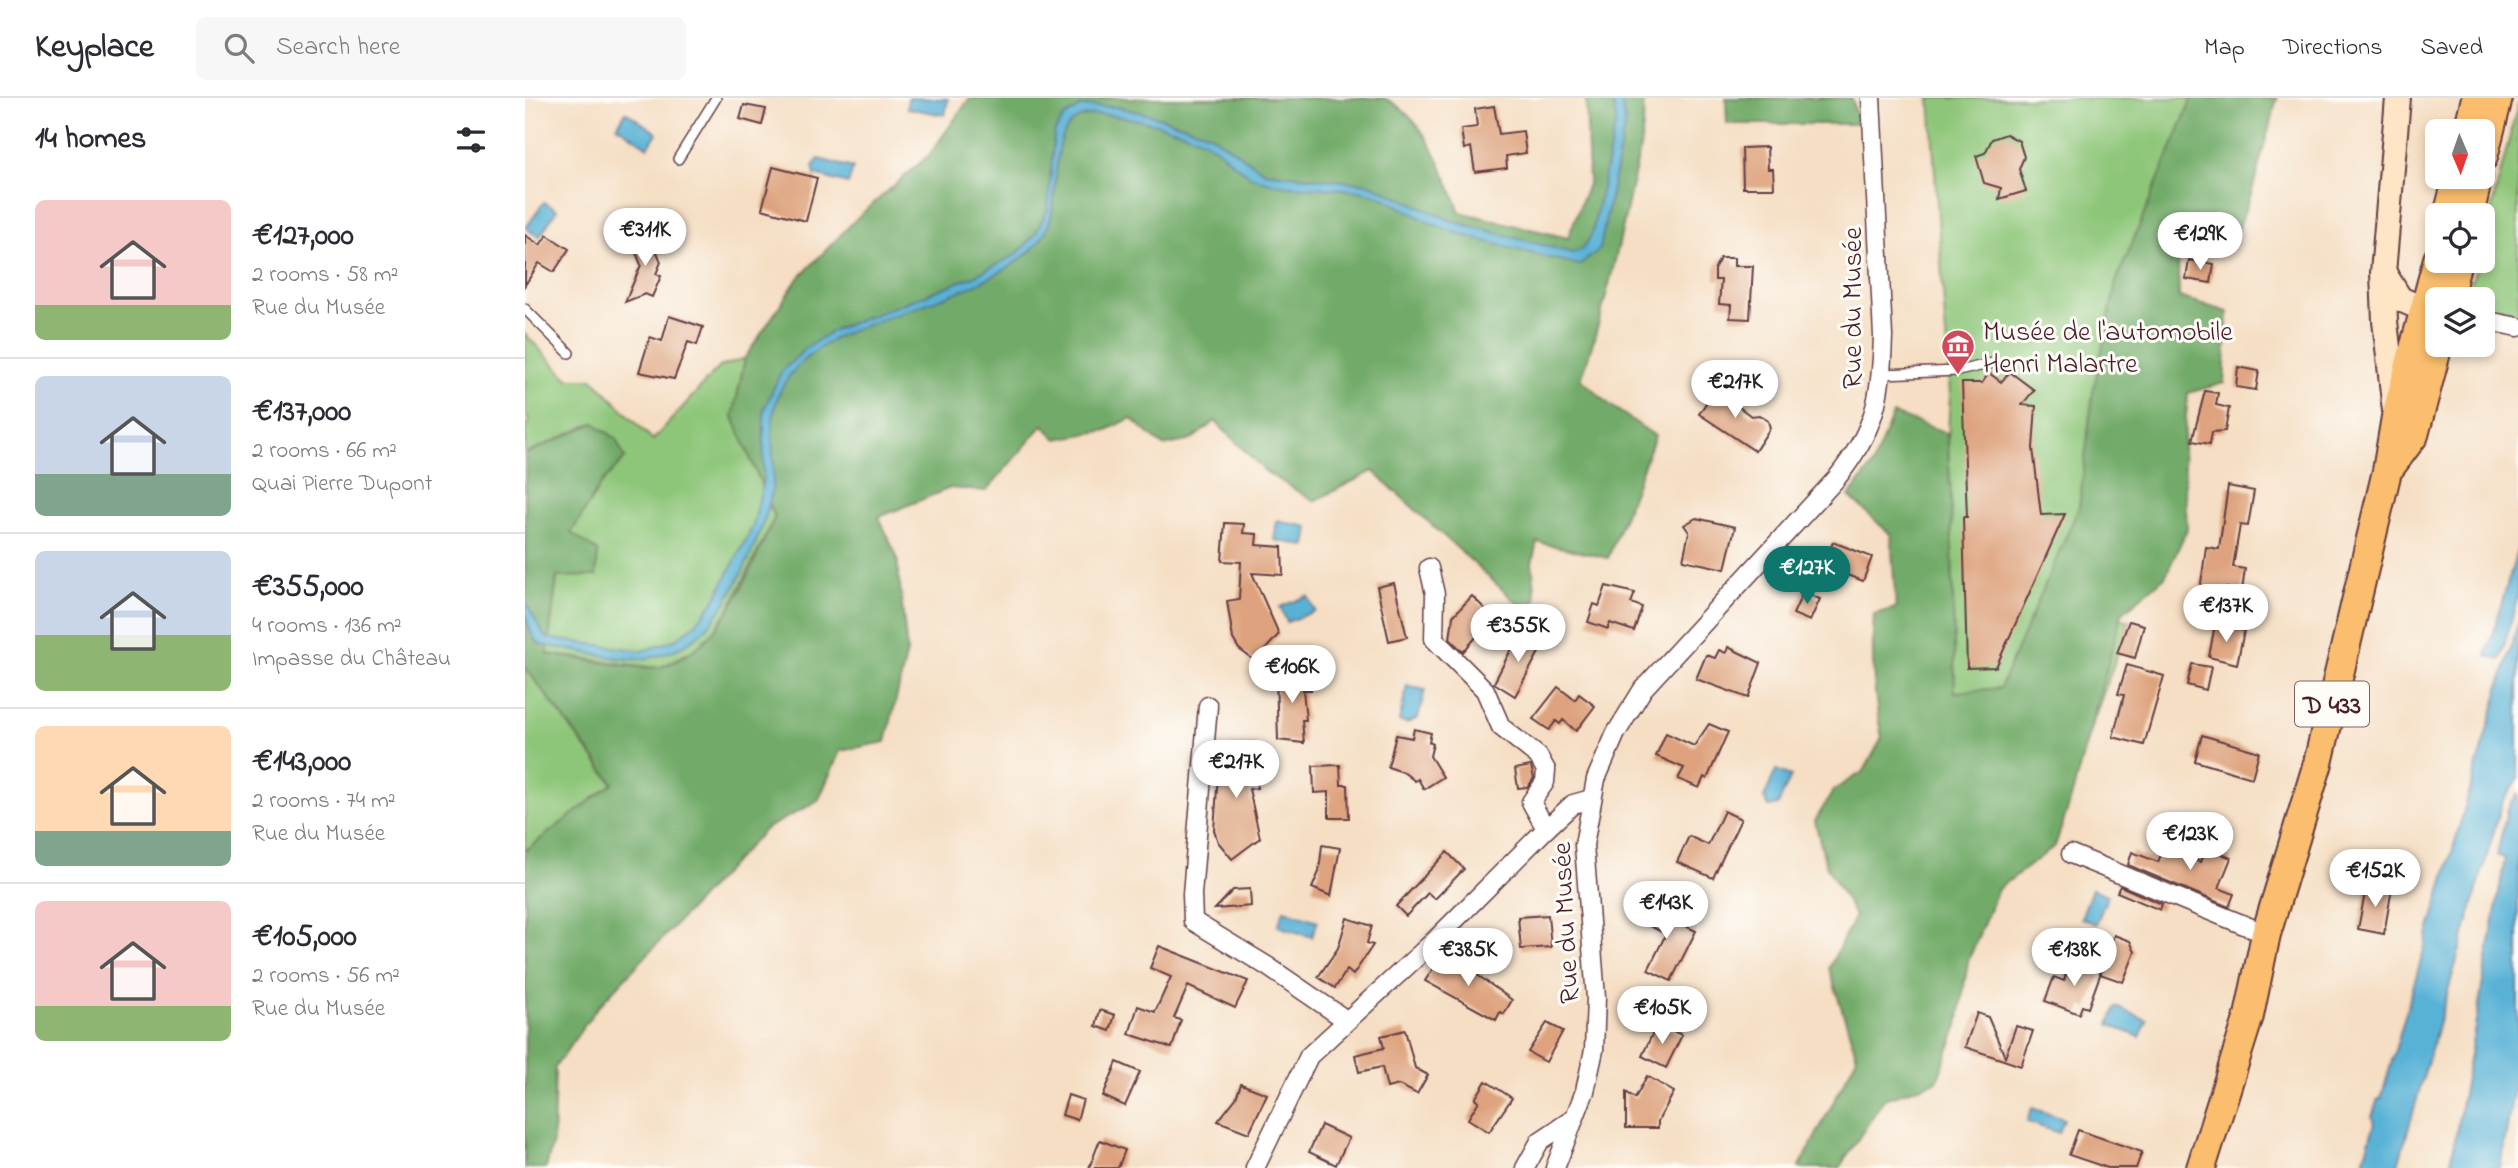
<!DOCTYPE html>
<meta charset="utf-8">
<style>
:root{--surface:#fff;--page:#f7f7f7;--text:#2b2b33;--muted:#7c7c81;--line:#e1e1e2;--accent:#0f766e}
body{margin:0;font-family:"Indie Flower",sans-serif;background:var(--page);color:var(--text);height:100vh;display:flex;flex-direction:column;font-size:26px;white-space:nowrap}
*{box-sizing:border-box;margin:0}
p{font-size:23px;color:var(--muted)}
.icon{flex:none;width:38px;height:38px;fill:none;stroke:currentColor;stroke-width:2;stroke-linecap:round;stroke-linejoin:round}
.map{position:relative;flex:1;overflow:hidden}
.drawer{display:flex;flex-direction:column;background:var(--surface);width:525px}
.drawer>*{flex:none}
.needle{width:46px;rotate:178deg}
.tools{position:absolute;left:1900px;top:21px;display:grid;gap:14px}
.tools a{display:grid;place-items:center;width:70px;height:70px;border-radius:10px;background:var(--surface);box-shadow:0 4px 10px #0003;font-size:35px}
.price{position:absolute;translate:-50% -60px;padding:0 16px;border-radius:24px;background:#fff;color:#222;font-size:23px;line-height:46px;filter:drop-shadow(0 2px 4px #0008)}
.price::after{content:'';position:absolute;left:50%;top:42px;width:21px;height:16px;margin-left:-10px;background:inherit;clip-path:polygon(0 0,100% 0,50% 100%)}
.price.active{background:var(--accent);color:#fff}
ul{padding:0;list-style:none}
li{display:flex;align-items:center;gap:21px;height:175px;padding:0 35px}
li+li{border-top:2px solid var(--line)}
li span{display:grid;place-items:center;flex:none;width:196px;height:140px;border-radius:10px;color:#555}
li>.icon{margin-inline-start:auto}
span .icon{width:84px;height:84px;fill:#fffc;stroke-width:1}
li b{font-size:30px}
h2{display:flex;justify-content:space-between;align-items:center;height:84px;padding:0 35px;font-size:30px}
header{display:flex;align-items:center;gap:42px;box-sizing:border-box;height:98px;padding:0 35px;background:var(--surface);border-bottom:2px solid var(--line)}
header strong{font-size:33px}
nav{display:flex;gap:38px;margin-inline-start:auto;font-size:24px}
.search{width:490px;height:63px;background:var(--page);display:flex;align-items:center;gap:18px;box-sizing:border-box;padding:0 24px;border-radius:10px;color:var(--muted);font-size:26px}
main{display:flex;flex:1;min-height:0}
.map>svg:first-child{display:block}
.green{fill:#8ec679;stroke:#6c7252;stroke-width:2}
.forest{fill:#72ab69;stroke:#5e654a;stroke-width:2}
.water{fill:#59b2d6;stroke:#526880;stroke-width:2}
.building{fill:#dea37e}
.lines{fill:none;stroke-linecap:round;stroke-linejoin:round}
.lane-casing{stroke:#643c42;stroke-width:12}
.street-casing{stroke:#643c42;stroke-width:21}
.secondary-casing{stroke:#643c42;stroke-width:28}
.primary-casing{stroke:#643c42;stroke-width:32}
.lane{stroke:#fff;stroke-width:9}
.street{stroke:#fff;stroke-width:18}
.secondary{stroke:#fde5c5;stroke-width:24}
.primary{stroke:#fabe6e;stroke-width:28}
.labels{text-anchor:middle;stroke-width:6;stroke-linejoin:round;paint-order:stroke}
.shield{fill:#fdfcf7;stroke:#806168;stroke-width:2}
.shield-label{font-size:26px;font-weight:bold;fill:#4a1f2b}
.street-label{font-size:28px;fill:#4a1f2b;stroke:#fdfcf7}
.poi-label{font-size:28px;fill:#4a1f2b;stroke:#fdfcf7;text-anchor:start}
</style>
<header>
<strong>Keyplace</strong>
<div class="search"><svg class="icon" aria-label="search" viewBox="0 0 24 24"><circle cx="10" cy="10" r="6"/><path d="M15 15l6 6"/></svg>Search here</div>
<nav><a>Map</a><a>Directions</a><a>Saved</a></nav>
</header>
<main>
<section class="drawer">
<h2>14 homes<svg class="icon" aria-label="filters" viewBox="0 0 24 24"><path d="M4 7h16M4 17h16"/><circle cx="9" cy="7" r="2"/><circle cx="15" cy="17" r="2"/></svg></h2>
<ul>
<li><span style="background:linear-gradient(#f6c9c9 75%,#8fb573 0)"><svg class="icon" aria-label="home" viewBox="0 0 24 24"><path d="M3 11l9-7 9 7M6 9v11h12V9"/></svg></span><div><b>€127,000</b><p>2 rooms · 58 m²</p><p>Rue du Musée</p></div></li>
<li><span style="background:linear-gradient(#c9d6e8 70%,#7fa58c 0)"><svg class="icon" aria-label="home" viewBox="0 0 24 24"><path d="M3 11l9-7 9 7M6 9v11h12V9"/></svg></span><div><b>€137,000</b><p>2 rooms · 66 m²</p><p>Quai Pierre Dupont</p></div></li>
<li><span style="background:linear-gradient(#c9d6e8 60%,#8fb573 0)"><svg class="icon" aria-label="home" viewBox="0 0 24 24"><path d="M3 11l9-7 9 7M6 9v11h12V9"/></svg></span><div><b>€355,000</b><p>4 rooms · 136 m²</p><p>Impasse du Château</p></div></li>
<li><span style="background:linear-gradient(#ffd9b3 75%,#7fa58c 0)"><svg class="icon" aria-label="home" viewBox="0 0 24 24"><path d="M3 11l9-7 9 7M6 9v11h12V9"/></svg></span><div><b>€143,000</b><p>2 rooms · 74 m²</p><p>Rue du Musée</p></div></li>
<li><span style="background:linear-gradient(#f6c9c9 75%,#8fb573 0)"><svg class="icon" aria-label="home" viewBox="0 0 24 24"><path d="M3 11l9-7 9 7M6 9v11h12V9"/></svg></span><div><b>€105,000</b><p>2 rooms · 56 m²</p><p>Rue du Musée</p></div></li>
</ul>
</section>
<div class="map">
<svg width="1993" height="1070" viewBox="0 0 1993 1070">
<rect width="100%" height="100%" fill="#fdfcf7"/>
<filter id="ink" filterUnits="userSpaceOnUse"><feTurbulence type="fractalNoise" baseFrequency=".0143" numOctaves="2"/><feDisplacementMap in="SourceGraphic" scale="14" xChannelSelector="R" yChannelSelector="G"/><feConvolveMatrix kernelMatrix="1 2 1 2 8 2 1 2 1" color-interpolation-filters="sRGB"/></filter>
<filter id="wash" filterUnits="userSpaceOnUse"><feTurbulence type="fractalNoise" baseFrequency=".00686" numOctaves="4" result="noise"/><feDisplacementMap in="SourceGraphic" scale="28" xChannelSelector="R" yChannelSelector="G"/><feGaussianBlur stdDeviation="1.57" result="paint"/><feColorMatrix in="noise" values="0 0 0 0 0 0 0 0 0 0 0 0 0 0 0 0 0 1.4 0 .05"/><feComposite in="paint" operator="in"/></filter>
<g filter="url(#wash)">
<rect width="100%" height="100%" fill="#f5dec3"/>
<!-- green -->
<g class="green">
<path d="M1405,0H1697L1645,89L1591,519L1604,523L1561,644L1423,674C1426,599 1428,524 1427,448C1426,398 1421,348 1425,298Z"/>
<polygon points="1993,6 1993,218 1958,213 1958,201 1944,201 1943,195 1953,163 1958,163 1958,144"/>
<polygon points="0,236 43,281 68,281 128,342 194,269 220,260 208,319 250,419 205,509 180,546 134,570 22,556 32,479 71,477 45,435 76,386 100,360 69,325 0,356 0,327 4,326 0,310"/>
<polygon points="0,569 88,686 0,753"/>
</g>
<!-- forest -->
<g class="forest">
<path d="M445,0H859C901,20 919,73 935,114L1043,140L1064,83L1061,0H1118C1121,33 1112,63 1105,95C1092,158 1077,220 1056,281L1085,307L1130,338L1083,460L1012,444L1007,465L1011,501L1003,515L848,373L789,403L741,374L690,323L666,342L638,348L606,320L582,332L532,341L518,327L461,393L425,390L354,419L372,459L382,554L361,644L315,653L293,703L240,731L71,911L30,969L28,1043L21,1070H0V753L88,685L0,569V356L69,325L91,341L100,360L76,386L46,435L73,453L71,478L32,479L22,556C42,559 121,573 135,569C200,551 223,473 250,419L208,319L220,260L272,182L333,119L404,57Z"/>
<polygon points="1201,0 1327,0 1333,26 1202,26"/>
<path d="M1667,0H1752L1727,93L1713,130L1676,137L1653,162L1654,199L1703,214L1699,285L1663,295L1658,352L1662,431L1640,479L1597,515L1545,704L1530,748L1473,791L1443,863L1433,927L1412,983L1359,1001L1314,1070H1274L1332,959L1304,870L1330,818L1301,767L1290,723L1309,692L1339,673L1357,640C1348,598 1346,560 1349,516L1371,510L1366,437L1324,398L1347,368L1368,316L1422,335L1426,399L1430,594L1475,590L1554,409L1568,294L1591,184Z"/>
</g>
<!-- water -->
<g class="water">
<polygon points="383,0 423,1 420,17 382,10"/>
<path d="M1087,0H1096L1100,25L1075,151L1055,167C1007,155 958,145 912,128C892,120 867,102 850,97C812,85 767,95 730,80C712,73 699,54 683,45C659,31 574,7 551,22C520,41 540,107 517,140C483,188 369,213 314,238C290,252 265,269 254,296C242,326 250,354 248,385C244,424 207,506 178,533C161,549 140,558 116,561C91,563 44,550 16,547C4,540 0,517 0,503L21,540L118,553L149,542L170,527L189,503L229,426L238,382L239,311L256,274L281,250L309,232L449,178L492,156L510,137L523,111L529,35L538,20L557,8L592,9L630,18L685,36L740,74L845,86L927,123L1048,155L1058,151L1067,136L1091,23Z"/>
<polygon points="101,14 132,35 123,49 92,28"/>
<polygon points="294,61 328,70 323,86 290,77 288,68"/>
<polygon points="19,104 32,112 14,139 1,130"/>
<polygon points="752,423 784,429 781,448 749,442"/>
<polygon points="1993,450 1993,498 1975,562 1961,558"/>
<polygon points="783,498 790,513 762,524 755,509"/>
<polygon points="1993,525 1993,681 1977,705 1872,1070 1836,1070 1850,1025 1847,1019 1853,1001 1856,1001"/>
<polygon points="882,588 900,592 893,620 882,625 874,623"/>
<polygon points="1251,672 1266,678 1253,707 1244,709 1239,700"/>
<polygon points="1993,696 1993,966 1975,1070 1925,1070 1980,760 1972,757 1982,712"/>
<polygon points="1567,791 1583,797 1571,826 1556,820"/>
<polygon points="759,812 793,823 787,839 753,828"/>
<polygon points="1591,909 1622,922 1615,939 1584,927"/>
<polygon points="1507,1010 1539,1021 1534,1035 1502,1024"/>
</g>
<g id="blocks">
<!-- building -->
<g class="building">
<polygon points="219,7 241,11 237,27 215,21"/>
<polygon points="969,8 974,36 998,33 1001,55 981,58 982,70 950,74 946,49 939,51 936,31 952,29 950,11"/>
<polygon points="1481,36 1494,43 1499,59 1494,71 1501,93 1474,101 1476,90 1459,85 1451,58 1460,55 1467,41"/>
<polygon points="1242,49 1243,71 1248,71 1249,90 1218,90 1217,50"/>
<polygon points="248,69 292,80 281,123 237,111"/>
<polygon points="124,134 136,164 131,176 136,178 127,199 120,196 100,204 116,167 106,142"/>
<polygon points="0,137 15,147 22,137 44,151 29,174 14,165 0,187"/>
<polygon points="1195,160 1209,160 1209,168 1228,168 1225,221 1205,220 1206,207 1194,206 1196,182 1190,182 1190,170"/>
<polygon points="1664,162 1689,166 1686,185 1661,181"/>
<polygon points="144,218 178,229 172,247 163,244 149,281 114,274 125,239 137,243"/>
<polygon points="1713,269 1734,273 1731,292 1711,289"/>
<polygon points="1485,274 1509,292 1497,307 1511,308 1508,350 1516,417 1540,416 1471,569 1442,570 1438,419 1442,419 1437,285 1457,285 1464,275 1476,284"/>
<polygon points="1190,291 1226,318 1234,317 1243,323 1245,330 1230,353 1174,316"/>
<polygon points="1680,293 1693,295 1691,307 1704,310 1700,333 1687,334 1685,346 1667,343"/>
<polygon points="1703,388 1729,393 1723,428 1715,427 1708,469 1720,471 1717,493 1701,490 1689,518 1672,514 1681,449 1694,451"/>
<polygon points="1171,420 1210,429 1200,471 1158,462 1164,434 1159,427"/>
<polygon points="700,425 719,426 718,435 732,436 731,447 757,449 758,477 727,475 754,536 730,563 714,551 708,541 702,503 714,501 716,464 697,463"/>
<polygon points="1308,444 1347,459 1338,483 1298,468"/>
<polygon points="869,485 882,539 864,543 852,489"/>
<polygon points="1081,488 1110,495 1106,505 1117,509 1109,533 1085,525 1083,531 1063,524 1069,506 1074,508"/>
<polygon points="1278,494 1295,501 1285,523 1268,516"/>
<polygon points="947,498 965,516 960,521 962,527 938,554 925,541 928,518"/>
<polygon points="1604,523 1619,527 1610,560 1592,555"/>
<polygon points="1690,526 1719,533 1712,566 1684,559"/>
<polygon points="995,534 1018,547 990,598 969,585"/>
<polygon points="1203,549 1236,565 1223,600 1171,581 1181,557 1190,560 1194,552 1201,555"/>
<polygon points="1667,566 1686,569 1681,592 1662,587"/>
<polygon points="1602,567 1639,578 1619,647 1588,639 1599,597 1593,596"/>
<polygon points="784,573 786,592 778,592 781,622 777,622 779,645 753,642 751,577"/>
<polygon points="1033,589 1050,602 1054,596 1070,608 1051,633 1038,622 1035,626 1031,623 1024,632 1008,621"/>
<polygon points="1184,626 1203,634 1182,681 1179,679 1174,690 1153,681 1159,670 1131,658 1141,635 1169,648"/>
<polygon points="889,631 906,635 904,644 908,646 905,658 918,679 899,691 893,681 890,683 878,674 863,669 871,637 887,640"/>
<polygon points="1677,637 1734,654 1727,680 1670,663"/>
<polygon points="706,646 732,646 732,690 724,691 735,740 707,761 693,744 689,732 693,676 690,677 690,660 706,660"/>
<polygon points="815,667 816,687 823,687 824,720 804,720 804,694 789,695 788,668"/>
<polygon points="1006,668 1009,680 1003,689 993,690 990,671"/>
<polygon points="1199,713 1216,721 1188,780 1152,764 1164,738 1183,747"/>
<polygon points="797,747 815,750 806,798 787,790 794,774"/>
<polygon points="1639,749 1675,764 1681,749 1706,760 1694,790 1709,796 1704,809 1603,767 1607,754 1633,764"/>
<polygon points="922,754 939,771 910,801 903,795 881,818 871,808"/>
<polygon points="1842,785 1867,790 1859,836 1833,831"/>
<polygon points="1595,788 1637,806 1635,812 1592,794"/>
<polygon points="725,791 726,808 690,811 708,792"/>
<polygon points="1111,805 1171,833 1146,883 1123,872 1141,836 1105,818"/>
<polygon points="1023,817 1026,849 996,851 993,819"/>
<polygon points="822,820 847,828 842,845 848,847 828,877 822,872 810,890 793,879 813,850"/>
<polygon points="1589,837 1605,843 1610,854 1598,884 1575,876"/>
<polygon points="634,848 723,883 710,910 663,888 649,920 656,922 647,950 604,936 613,908 630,914 646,879 625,870"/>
<polygon points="926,858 987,902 979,916 975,914 971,922 900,883 915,860 921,864"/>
<polygon points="1545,863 1576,874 1563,910 1557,908 1554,916 1520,903 1529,879 1539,883"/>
<polygon points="575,912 590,917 585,933 571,928"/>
<polygon points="1452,915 1463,919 1480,959 1491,928 1508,933 1496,968 1440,949"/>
<polygon points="1022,925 1038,933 1021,964 1003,954"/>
<polygon points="1132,926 1157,937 1141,970 1117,958"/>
<polygon points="880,932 890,970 903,977 892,996 874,987 862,990 857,969 834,974 830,957 859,950 856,938"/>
<polygon points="592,964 615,974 600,1008 578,998"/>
<polygon points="1122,978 1149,994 1133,1023 1133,1030 1101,1030 1101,994 1110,1000"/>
<polygon points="961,983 987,1000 964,1034 943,1021 954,1003 950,1001"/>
<polygon points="716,986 742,996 724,1035 693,1023 711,1000"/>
<polygon points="543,997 558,1002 552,1022 537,1017"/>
<polygon points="796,1027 824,1040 811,1067 784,1054"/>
<polygon points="1553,1032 1617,1054 1611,1070 1583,1070 1544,1057"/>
<polygon points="575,1042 600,1052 593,1070 564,1070"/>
</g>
</g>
</g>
<g filter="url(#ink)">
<use href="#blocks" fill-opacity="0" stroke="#643c42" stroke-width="2"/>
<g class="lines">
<!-- lane casing -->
<g class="lane-casing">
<g id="lane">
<polyline points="153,61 191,0"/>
<polyline points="0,211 44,255"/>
<polyline points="1357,276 1433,273 1468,265"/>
</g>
</g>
<!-- street casing -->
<g class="street-casing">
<g id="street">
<polyline points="1958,222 1993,229"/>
<polyline points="904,470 910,496 909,541 960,592 976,629 1013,658 1021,672 1020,684 1006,704 1021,731"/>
<polyline points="683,608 667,796 668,823 742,868 821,922"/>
<polyline points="1546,756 1741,836"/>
<polyline points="730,1070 784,958 908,844 1021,731 1048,706 1066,701"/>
<polyline points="1000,1070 1015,1043 1048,1021"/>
<path d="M1030,1070L1060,993L1069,952L1071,900L1059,747L1071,681L1091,635L1118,591L1311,381C1351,331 1356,300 1358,238L1346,0"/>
</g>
</g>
<!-- secondary casing -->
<g class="secondary-casing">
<g id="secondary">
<polyline points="1859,175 1875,201 1898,211"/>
<polyline points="1870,313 1860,223 1858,175 1873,0"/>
</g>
</g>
<!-- primary casing -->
<g class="primary-casing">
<g id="primary">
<polyline points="1943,33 1951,0"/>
<polyline points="1958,59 1973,0"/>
<polyline points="1923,117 1933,79"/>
<polyline points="1944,117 1953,79"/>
<polyline points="1923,201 1932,163"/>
<polyline points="1866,368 1889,337 1913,247"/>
<polyline points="1676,1070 1724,918 1741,836 1793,665 1862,373 1871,319 1913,161"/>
</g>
</g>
<!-- lane -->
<use href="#lane" class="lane"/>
<!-- street -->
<use href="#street" class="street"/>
<!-- secondary -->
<use href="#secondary" class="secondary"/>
<!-- primary -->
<use href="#primary" class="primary"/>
</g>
</g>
<!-- icons -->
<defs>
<g id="museum-pin" transform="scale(1.75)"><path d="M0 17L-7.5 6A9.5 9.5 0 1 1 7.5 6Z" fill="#d1495b" stroke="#fdfcf7"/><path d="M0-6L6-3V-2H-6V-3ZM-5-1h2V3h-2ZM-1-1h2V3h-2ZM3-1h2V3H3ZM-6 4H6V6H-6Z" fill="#fff"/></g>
</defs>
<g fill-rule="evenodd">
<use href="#museum-pin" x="1433" y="248"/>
</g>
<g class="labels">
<!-- shield labels -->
<rect class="shield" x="1770" y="583.5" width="74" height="45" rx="5"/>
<g class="shield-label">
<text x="1807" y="615">D 433</text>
</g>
<!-- street labels -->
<g class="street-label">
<text transform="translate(1326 210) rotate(-90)" y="10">Rue du Musée</text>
<text transform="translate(1039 825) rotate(-93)" y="10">Rue du Musée</text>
</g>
<!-- poi labels -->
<g class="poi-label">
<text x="1458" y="242">Musée de l'automobile<tspan x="1458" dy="32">Henri Malartre</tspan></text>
</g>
</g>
</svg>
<div class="tools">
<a><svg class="needle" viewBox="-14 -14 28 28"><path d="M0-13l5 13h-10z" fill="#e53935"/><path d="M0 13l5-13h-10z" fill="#7c7c81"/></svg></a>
<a><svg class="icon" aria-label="locate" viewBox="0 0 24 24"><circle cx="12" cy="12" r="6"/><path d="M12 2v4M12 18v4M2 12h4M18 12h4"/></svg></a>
<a><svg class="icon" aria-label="layers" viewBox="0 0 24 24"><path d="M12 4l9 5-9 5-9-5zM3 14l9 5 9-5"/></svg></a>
</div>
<b class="price" style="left:120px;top:170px">€311K</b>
<b class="price" style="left:1675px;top:174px">€129K</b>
<b class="price" style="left:1210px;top:322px">€217K</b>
<b class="price active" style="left:1282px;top:508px">€127K</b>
<b class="price" style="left:1701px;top:546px">€137K</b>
<b class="price" style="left:993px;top:566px">€355K</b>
<b class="price" style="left:767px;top:607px">€106K</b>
<b class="price" style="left:711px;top:702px">€217K</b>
<b class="price" style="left:1665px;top:774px">€123K</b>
<b class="price" style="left:1850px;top:811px">€152K</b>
<b class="price" style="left:1141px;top:843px">€143K</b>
<b class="price" style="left:943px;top:890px">€385K</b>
<b class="price" style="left:1549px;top:890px">€138K</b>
<b class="price" style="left:1137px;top:948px">€105K</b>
</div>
</main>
